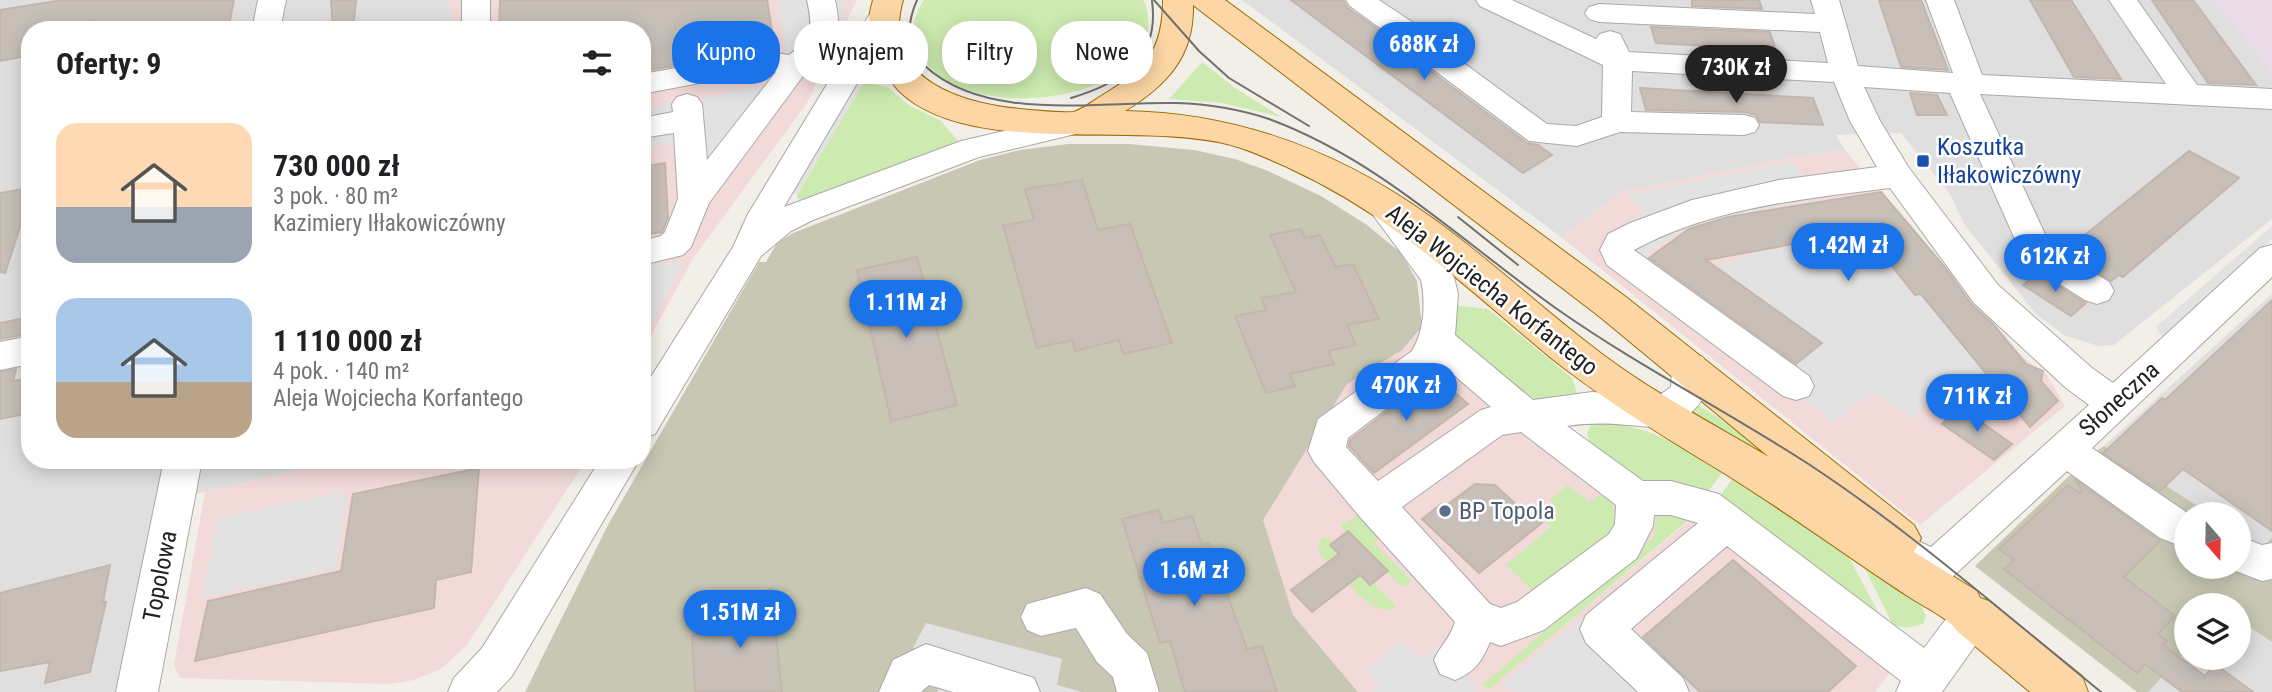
<!DOCTYPE html>
<html lang="pl">
<meta charset="utf-8">
<style>
:root{--surface:#fff;--page:#f6f6f6;--text:#202124;--muted:#757577;--accent:#1a73e8}
body{margin:0;font-family:"Roboto Condensed",sans-serif;background:var(--page);color:var(--text);height:100vh;display:flex;flex-direction:column;font-size:26px;white-space:nowrap}
*{box-sizing:border-box;margin:0}
p{font-size:23px;color:var(--muted)}
.icon{flex:none;width:38px;height:38px;fill:none;stroke:currentColor;stroke-width:2;stroke-linecap:round;stroke-linejoin:round}
.map{position:relative;flex:1;overflow:hidden}
.panel{position:absolute;left:21px;top:21px;width:630px;height:448px;display:flex;flex-direction:column;background:var(--surface);border-radius:28px;box-shadow:0 4px 18px #0003}
.panel>*{flex:none}
.top-card{position:absolute;left:672px;top:21px;width:665px;height:63px;display:flex;gap:14px}
.needle{width:46px;rotate:160deg}
.controls{position:absolute;left:2174px;top:502px;display:grid;gap:14px}
.controls a{display:grid;place-items:center;width:77px;height:77px;border-radius:50%;background:var(--surface);box-shadow:0 4px 18px #0003;font-size:35px}
.price{position:absolute;translate:-50% -60px;padding:0 16px;border-radius:24px;background:var(--accent);color:#fff;font-size:23px;line-height:46px;filter:drop-shadow(0 2px 4px #0008)}
.price::after{content:'';position:absolute;left:50%;top:42px;width:21px;height:16px;margin-left:-10px;background:inherit;clip-path:polygon(0 0,100% 0,50% 100%)}
.price.active{background:#222;color:#fff}
ul{padding:0;list-style:none}
li{display:flex;align-items:center;gap:21px;height:175px;padding:0 35px}
li span{display:grid;place-items:center;flex:none;width:196px;height:140px;border-radius:21px;color:#555}
li>.icon{margin-inline-start:auto}
span .icon{width:84px;height:84px;fill:#fffc;stroke-width:1}
li b{font-size:30px}
h2{display:flex;justify-content:space-between;align-items:center;height:84px;padding:0 35px;font-size:30px}
.tag{padding:0 24px;border-radius:28px;background:var(--surface);box-shadow:0 4px 18px #0003;font-size:24px;line-height:63px}
.tag.active{background:var(--accent);color:#fff}
.map>svg:first-child{display:block}
.residential{fill:#e0dfdf}
.commercial{fill:#f2dad9}
.industrial{fill:#ebdbe8}
.construction{fill:#c7c7b4}
.grass{fill:#cdebb0}
.parking{fill:#e2e2e2}
.building{fill:#c7bfb8;stroke:#c4b6ab;stroke-width:2}
.lines{fill:none;stroke-linecap:round;stroke-linejoin:round}
.minor-casing{stroke:#a9a9a9;stroke-width:2}
.major-casing{stroke:#a06b00;stroke-width:2}
.minor{fill:#fff;fill-rule:evenodd}
.major{fill:#fcd6a4;fill-rule:evenodd}
.tram{stroke:#707070;stroke-width:2}
.transit-dot{fill:#1a4fb4;stroke:#fff;stroke-width:2.5}
.service-dot{fill:#5c6f8a;stroke:#fff;stroke-width:2.5}
.labels{text-anchor:middle;stroke-width:5;stroke-linejoin:round;paint-order:stroke}
.transit-label{font-size:24px;fill:#164399;stroke:#fff;text-anchor:start}
.street-label{font-size:24px;fill:#222;stroke:#fff}
.service-label{font-size:24px;fill:#4e5e75;stroke:#fff;text-anchor:start}
</style>
<div class="map">
<svg width="2272" height="692" viewBox="0 0 2272 692">
<rect width="100%" height="100%" fill="#f2efe9"/>
<!-- residential -->
<g class="residential">
<polygon points="0,0 260,0 255,30 30,30 30,342 0,348"/>
<polygon points="286,0 448,0 454,30 280,30"/>
<polygon points="1242,0 2216,0 2272,73 2272,219 2114,345 2098,346 2064,335 2036,314 1964,224 1950,194 1901,133 1836,135 1845,150 1790,158 1622,192 1561,237"/>
<polygon points="2272,294 2272,537 2263,548 2238,532 2238,514 2210,514 2104,446"/>
<polygon points="30,358 30,460 170,460 123,692 0,692 0,364"/>
<polygon points="198,460 342,460 191,495"/>
<polygon points="2238,620 2272,642 2272,692 2148,692 2186,652 2186,658 2238,658"/>
</g>
<!-- commercial -->
<g class="commercial">
<polygon points="448,0 857,0 807,103 694,257 642,352 642,30 454,30"/>
<polygon points="1845,150 2024,358 2047,375 2065,406 1920,525 1561,237 1622,192 1790,158"/>
<polygon points="1419,332 1528,424 1685,511 1488,689 1702,510 1892,670 1875,692 1358,692 1293,615 1262,520 1347,384 1402,350"/>
<polygon points="342,460 586,460 467,645 442,668 414,680 389,684 180,678 174,665 205,492"/>
</g>
<!-- industrial -->
<polygon class="industrial" points="2217,0 2272,0 2272,73 2216,0"/>
<!-- construction -->
<g class="construction">
<polygon points="1068,144 1129,144 1194,150 1235,159 1268,171 1321,196 1367,225 1401,253 1417,281 1422,327 1402,350 1347,384 1263,520 1293,615 1358,692 525,692 608,525 759,262 766,262 777,243 793,233 980,160 1020,150"/>
<polygon points="2104,446 2210,514 2186,514 2186,567 2238,567 2238,532 2263,548 2272,537 2272,642 2238,620 2238,606 2186,606 2186,652 2148,692 2137,692 1975,566 2092,454"/>
</g>
<!-- grass -->
<g class="grass">
<path d="M924,0H1144C1183,105 947,135 916,45C911,29 914,14 924,0Z"/>
<polygon points="1202,62 1235,88 1281,117 1222,103 1169,99"/>
<polygon points="864,82 887,87 909,105 941,121 958,141 805,200 798,199 797,195"/>
<polygon points="1453,305 1488,309 1572,378 1579,398 1528,399 1453,343"/>
<polygon points="1698,405 1747,435 1799,475 1687,412"/>
<path d="M1592,423C1644,422 1680,444 1722,473L1707,493L1632,478L1590,445L1587,433Z"/>
<polygon points="1732,479 1846,552 1884,623 1718,499"/>
<polygon points="1568,485 1588,502 1603,493 1613,502 1615,529 1542,589 1531,589 1506,565 1551,527 1538,514 1553,502 1550,499"/>
<polygon points="1705,506 1488,690 1483,684 1654,537 1656,507"/>
<polygon points="1360,514 1384,534 1374,543 1408,577 1411,581 1407,587 1399,584 1342,528 1342,524"/>
<path d="M1324,537L1333,542L1330,545L1369,585L1373,582L1395,605V608C1371,617 1352,586 1338,571C1330,563 1325,562 1319,553V542Z"/>
<polygon points="1861,561 1918,599 1926,616 1923,624 1907,628 1893,625"/>
</g>
<!-- parking -->
<g class="parking">
<polygon points="778,0 843,0 846,23 797,83 706,204 677,142 642,148 642,109 769,85 786,52"/>
<polygon points="853,84 862,86 797,194 788,192"/>
<polygon points="1792,161 1821,198 1685,227 1644,256 1613,232 1647,210 1626,195"/>
<polygon points="2272,226 2272,239 2163,337 2156,327"/>
<polygon points="1850,234 1868,236 1911,295 1921,294 2001,390 1972,416 1942,393 1912,419 1880,396 1859,400 1835,423 1778,380 1821,343 1716,267 1770,248"/>
<polygon points="685,261 642,341 642,267"/>
<polygon points="335,493 347,496 335,569 202,598 218,518"/>
<polygon points="1611,609 1696,692 1512,692 1503,683 1581,618 1590,626"/>
<polygon points="926,623 1062,659 1057,685 1082,692 937,692 950,657 913,648"/>
<polygon points="1403,640 1416,654 1423,657 1441,645 1479,687 1472,692 1373,692 1379,686 1365,670"/>
</g>
<!-- building -->
<g class="building">
<polygon points="63,0 234,0 228,30 94,30 93,21 30,30 21,57 0,61 0,10"/>
<polygon points="331,0 356,0 353,30 333,30"/>
<polygon points="500,0 767,0 775,50 642,71 642,30 499,30"/>
<polygon points="1291,0 1343,0 1348,8 1424,62 1428,69 1527,143 1538,145 1552,155 1523,173"/>
<polygon points="1692,0 1759,0 1762,9 1692,6"/>
<polygon points="1879,0 1921,0 1948,70 1901,67"/>
<polygon points="2030,0 2071,0 2121,79 2074,77"/>
<polygon points="2152,0 2193,0 2256,85 2208,83"/>
<polygon points="1651,27 1770,32 1776,50 1656,43"/>
<polygon points="1640,88 1813,98 1823,125 1760,122 1756,115 1744,112 1646,110"/>
<polygon points="1910,93 1937,95 1947,115 1917,115"/>
<polygon points="2189,151 2239,178 2123,277 2119,275 2111,281 2065,251"/>
<polygon points="665,163 668,218 662,232 642,235 642,167"/>
<polygon points="1082,180 1098,230 1130,224 1172,343 1123,354 1119,340 1075,351 1073,340 1037,348 1003,225 1034,220 1025,189"/>
<polygon points="30,188 30,196 5,273 0,272 0,193"/>
<polygon points="1881,192 1944,266 1972,305 1993,324 2026,364 2043,371 2041,381 2058,401 2030,427 1921,294 1915,295 1864,231 1706,260 1822,343 1796,364 1649,258 1689,229 1728,217"/>
<polygon points="1301,229 1305,238 1320,235 1336,267 1353,264 1379,319 1347,325 1356,345 1328,351 1334,364 1290,374 1295,386 1266,393 1235,316 1266,310 1261,298 1296,292 1270,235"/>
<polygon points="917,257 957,405 891,421 857,270"/>
<polygon points="2038,273 2084,302 2086,303 2071,316 2023,285"/>
<polygon points="2272,300 2272,531 2183,469 2160,491 2103,453 2162,398 2165,400"/>
<polygon points="30,317 27,334 0,339 0,323"/>
<polygon points="16,369 13,381 30,378 30,413 0,419 0,372"/>
<polygon points="1435,375 1468,404 1374,473 1349,446 1350,440"/>
<polygon points="1960,407 2012,444 1994,460 1942,424"/>
<polygon points="479,468 471,572 436,580 434,608 195,661 208,601 341,571 353,494"/>
<polygon points="2074,479 2160,541 2124,577 2175,616 2158,634 2167,641 2163,645 2205,676 2215,664 2253,692 2182,692 2145,664 2137,673 2004,569 2014,560 1999,549 2068,485 2080,493 2082,490"/>
<polygon points="1475,484 1495,485 1522,510 1527,509 1542,523 1479,573 1422,519 1441,504 1444,507"/>
<polygon points="1159,510 1163,523 1192,516 1202,544 1209,543 1247,649 1262,646 1277,692 1185,692 1170,641 1160,643 1122,519"/>
<polygon points="1348,531 1388,571 1370,585 1360,575 1312,612 1291,590 1339,554 1330,545"/>
<polygon points="1733,560 1856,666 1828,692 1700,692 1643,637"/>
<polygon points="110,565 103,602 106,602 90,672 45,683 50,662 0,671 0,593"/>
<polygon points="771,589 782,692 695,692 692,636 732,627 730,599"/>
</g>
<g class="lines">
<!-- minor casing -->
<g class="minor-casing">
<g id="minor">
<polygon points="258,0 286,0 280,30 252,30"/>
<rect x="462" y="0" width="28" height="30"/>
<path d="M807,0H835C841,25 839,43 819,61L824,62L828,69L824,76L814,78L803,76L709,203L691,247L683,255L642,265V241L661,236L665,232L678,199L674,133L642,138V118L673,112L672,104L677,97L687,94L697,97L702,104L707,160L776,72L768,70L642,94V74L768,52L789,55C813,37 813,28 807,0Z"/>
<path d="M1346,0H1379L1415,24L1419,30L1415,36C1392,42 1369,19 1350,6Z"/>
<path d="M1476,0H1512L1596,39L1600,34L1610,31L1620,34L1629,52L1828,63L1820,32L1599,22L1589,19L1585,13L1589,7L1599,4L1815,14L1811,0H1839L1858,66L1953,73L1926,0H1954L1982,75L2166,84L2109,0H2137L2197,85L2272,89V109L1980,94L2050,245L2109,282L2114,291L2109,300L2097,304L2085,300L2025,262L1950,93L1864,87L1880,121L1909,168L1998,285L2092,368L2113,383L2260,248L2272,245V277L2092,448L2189,514H2186V548L2160,538L2067,471L1948,581L1934,586L1880,560L1874,548L1880,536L1894,530L1931,547L2089,405L2066,388L1974,303L1890,188C1802,199 1714,207 1634,250L1809,376L1814,386L1809,396L1796,400L1783,396L1607,265L1600,250L1608,234L1630,223L1692,200L1779,180L1877,167L1850,121L1834,82L1632,71L1631,112L1744,115L1755,118L1759,125L1755,132L1744,135L1620,132L1577,146L1529,141L1430,67L1426,60L1430,53L1440,51L1450,53L1547,124L1576,126L1602,117L1603,65L1480,6Z"/>
<polygon points="882,8 892,11 896,17 784,207 961,141 1081,113 1092,116 1096,123 1092,130 979,157 813,220 791,231 761,256 655,434 642,438 642,391 733,247 748,214 868,17 872,11"/>
<path d="M1381,193L1392,196L1454,277L1458,294L1455,335L1533,400L1592,392L1657,397L1671,387L1672,367L1677,357L1690,353L1703,357C1720,391 1693,421 1659,427C1649,428 1636,425 1626,425C1606,423 1587,423 1567,426L1643,481H1671L1719,494L1924,648L1946,619L1941,606L1947,593L1961,587C1978,594 1986,600 1993,616L1987,629L1942,692H1896L1901,681L1727,546L1631,629L1683,678L1689,692H1638L1586,643L1580,629L1586,615L1698,523L1671,515H1654L1653,526L1637,558L1544,630L1501,646L1490,642C1482,661 1475,672 1455,680L1440,674L1434,660C1440,646 1451,637 1455,622L1360,517L1314,462L1308,451L1318,419L1412,351C1424,331 1426,303 1421,280L1365,204L1370,196ZM1441,364L1491,407L1481,410L1378,481L1346,447L1348,438L1436,371ZM1521,432L1616,505L1615,524L1609,534L1517,602L1501,608L1490,604L1402,507L1502,435Z"/>
<polygon points="30,336 30,364 0,370 0,342"/>
<polygon points="164,460 202,460 158,692 116,692"/>
<polygon points="600,460 639,460 512,676 497,692 448,692 454,678 482,648"/>
<polygon points="2238,536 2262,545 2272,543 2272,579 2262,581 2225,567 2238,567"/>
<polygon points="1086,588 1100,594 1127,634 1147,653 1159,692 1117,692 1113,677 1097,662 1076,628 1041,636 1027,630 1021,617 1027,604"/>
<polygon points="926,644 1034,678 1040,692 953,692 929,685 921,692 879,692 893,660"/>
</g>
</g>
<!-- major casing -->
<g class="major-casing">
<path id="major" d="M873,0H903C879,83 968,105 1030,110C1044,111 1059,113 1073,112C1082,110 1093,101 1101,96C1144,71 1163,52 1163,0H1225L1626,297L1914,525L1921,538L1914,552L1977,591L1980,598L1989,601L2082,676L2088,692H2030L1957,631C1952,620 1921,605 1909,597C1839,551 1772,501 1699,458C1648,427 1598,395 1551,358C1464,286 1394,216 1289,168C1269,159 1248,149 1227,144C1136,121 968,158 899,91C893,85 888,76 884,69C869,47 865,26 873,0ZM1193,5L1600,317L1769,457C1713,424 1654,393 1602,354C1543,310 1491,260 1431,217C1339,151 1239,113 1125,111C1167,85 1194,57 1193,5Z"/>
</g>
<!-- minor -->
<use href="#minor" class="minor"/>
<!-- major -->
<use href="#major" class="major"/>
<!-- tram -->
<g class="tram">
<path d="M917,0C907,23 905,48 925,66C987,123 1099,101 1176,103C1207,104 1239,109 1269,119C1380,160 1462,242 1557,309C1638,366 1727,411 1810,465C1913,533 2006,615 2101,692"/>
<polyline points="1154,0 1199,51 1229,78 1309,126"/>
<path d="M1071,98C1121,83 1160,59 1152,1"/>
<polyline points="1458,217 1518,265"/>
</g>
</g>
<!-- markers -->
<rect class="transit-dot" x="1916" y="154" width="14" height="14" rx="3.5"/>
<circle class="service-dot" cx="1445" cy="511" r="7"/>
<g class="labels">
<!-- transit labels -->
<g class="transit-label">
<text x="1937" y="155">Koszutka<tspan x="1937" dy="28">Iłłakowiczówny</tspan></text>
</g>
<!-- street labels -->
<g class="street-label">
<text transform="translate(1492 290) rotate(38)" y="8">Aleja Wojciecha Korfantego</text>
<text transform="translate(2119 399) rotate(-42)" y="8">Słoneczna</text>
<text transform="translate(160 576) rotate(-79)" y="8">Topolowa</text>
</g>
<!-- service labels -->
<g class="service-label">
<text x="1459" y="519">BP Topola</text>
</g>
</g>
</svg>
<div class="controls">
<a><svg class="needle" viewBox="-14 -14 28 28"><path d="M0-13l5 13h-10z" fill="#e53935"/><path d="M0 13l5-13h-10z" fill="#757577"/></svg></a>
<a><svg class="icon" aria-label="layers" viewBox="0 0 24 24"><path d="M12 4l9 5-9 5-9-5zM3 14l9 5 9-5"/></svg></a>
</div>
<b class="price" style="left:1424px;top:82px">688K zł</b>
<b class="price active" style="left:1736px;top:105px">730K zł</b>
<b class="price" style="left:1848px;top:283px">1.42M zł</b>
<b class="price" style="left:2055px;top:294px">612K zł</b>
<b class="price" style="left:906px;top:340px">1.11M zł</b>
<b class="price" style="left:1406px;top:423px">470K zł</b>
<b class="price" style="left:1977px;top:434px">711K zł</b>
<b class="price" style="left:1194px;top:608px">1.6M zł</b>
<b class="price" style="left:740px;top:650px">1.51M zł</b>
<div class="top-card">
<a class="tag active">Kupno</a>
<a class="tag">Wynajem</a>
<a class="tag">Filtry</a>
<a class="tag">Nowe</a>
</div>
<section class="panel">
<h2>Oferty: 9<svg class="icon" aria-label="filters" viewBox="0 0 24 24"><path d="M4 7h16M4 17h16"/><circle cx="9" cy="7" r="2"/><circle cx="15" cy="17" r="2"/></svg></h2>
<ul>
<li><span style="background:linear-gradient(#ffd9b3 60%,#9aa5b1 0)"><svg class="icon" aria-label="home" viewBox="0 0 24 24"><path d="M3 11l9-7 9 7M6 9v11h12V9"/></svg></span><div><b>730 000 zł</b><p>3 pok. · 80 m²</p><p>Kazimiery Iłłakowiczówny</p></div></li>
<li><span style="background:linear-gradient(#a9c7e8 60%,#b9a48a 0)"><svg class="icon" aria-label="home" viewBox="0 0 24 24"><path d="M3 11l9-7 9 7M6 9v11h12V9"/></svg></span><div><b>1 110 000 zł</b><p>4 pok. · 140 m²</p><p>Aleja Wojciecha Korfantego</p></div></li>
</ul>
</section>
</div>
